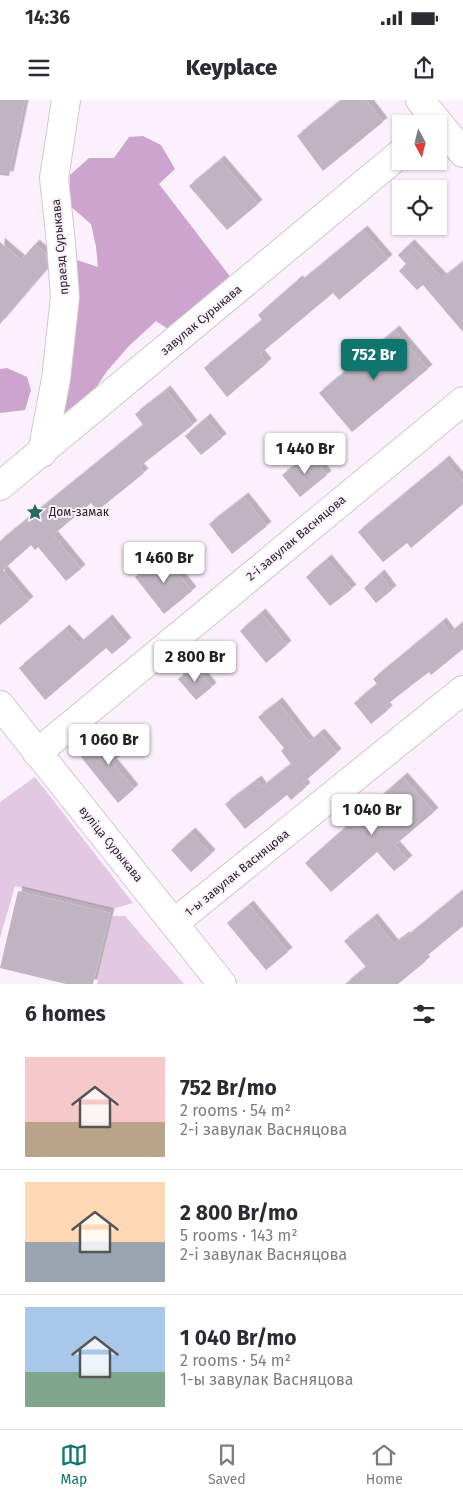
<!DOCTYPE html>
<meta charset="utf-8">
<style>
:root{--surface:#fff;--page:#f2f2f3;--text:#2b2b33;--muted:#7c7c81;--line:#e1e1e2;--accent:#0f766e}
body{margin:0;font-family:"Fira Sans",sans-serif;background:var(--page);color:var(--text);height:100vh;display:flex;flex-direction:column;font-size:19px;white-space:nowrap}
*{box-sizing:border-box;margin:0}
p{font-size:16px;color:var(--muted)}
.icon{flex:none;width:28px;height:28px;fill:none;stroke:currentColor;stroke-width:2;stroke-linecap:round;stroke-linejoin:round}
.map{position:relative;height:884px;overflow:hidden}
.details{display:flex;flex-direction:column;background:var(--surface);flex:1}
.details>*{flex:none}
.needle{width:32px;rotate:173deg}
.tools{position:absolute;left:392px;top:15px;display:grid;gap:10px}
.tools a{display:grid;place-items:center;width:55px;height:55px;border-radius:0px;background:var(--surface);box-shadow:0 1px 4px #0004;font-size:25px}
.price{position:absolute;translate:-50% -42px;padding:0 11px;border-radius:5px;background:#fff;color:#222;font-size:16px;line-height:32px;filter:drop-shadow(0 1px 2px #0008)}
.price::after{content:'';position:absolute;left:50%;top:30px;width:15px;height:11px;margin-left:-8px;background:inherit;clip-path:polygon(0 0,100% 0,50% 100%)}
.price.selected{background:var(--accent);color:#fff}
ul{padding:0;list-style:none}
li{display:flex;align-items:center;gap:15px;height:125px;padding:0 25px}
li+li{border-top:1px solid var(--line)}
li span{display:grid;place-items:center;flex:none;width:140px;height:100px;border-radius:0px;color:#555}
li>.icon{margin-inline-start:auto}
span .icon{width:60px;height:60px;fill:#fffc;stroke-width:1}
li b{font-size:21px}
h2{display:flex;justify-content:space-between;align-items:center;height:60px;padding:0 25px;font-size:21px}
.status{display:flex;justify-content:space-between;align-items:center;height:35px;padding:0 25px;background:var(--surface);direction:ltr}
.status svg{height:14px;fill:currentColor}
header{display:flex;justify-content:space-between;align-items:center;height:65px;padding:0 25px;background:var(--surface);font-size:22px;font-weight:800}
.tabs{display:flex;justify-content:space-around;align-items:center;height:70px;border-top:1px solid var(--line);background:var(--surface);font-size:14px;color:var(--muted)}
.tabs a{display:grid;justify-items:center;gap:2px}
.tabs .selected{color:var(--accent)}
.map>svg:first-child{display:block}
.green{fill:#e2c8e2}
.forest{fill:#cca4cd}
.building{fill:#c0b4c0;filter:url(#shadow)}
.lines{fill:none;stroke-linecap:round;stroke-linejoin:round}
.minor-casing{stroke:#d2c6d2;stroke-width:30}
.tertiary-casing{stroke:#d2c6d2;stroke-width:30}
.minor{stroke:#fff;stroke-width:28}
.tertiary{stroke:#fff;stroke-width:28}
.labels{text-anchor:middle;stroke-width:4;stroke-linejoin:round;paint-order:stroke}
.street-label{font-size:12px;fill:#272327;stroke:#fcf0fc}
.poi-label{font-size:12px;fill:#272327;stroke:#fcf0fc;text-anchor:start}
</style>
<div class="status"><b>14:36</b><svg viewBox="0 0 49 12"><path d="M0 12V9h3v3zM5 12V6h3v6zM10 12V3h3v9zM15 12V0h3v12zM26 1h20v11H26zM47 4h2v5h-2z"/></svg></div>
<header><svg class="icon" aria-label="menu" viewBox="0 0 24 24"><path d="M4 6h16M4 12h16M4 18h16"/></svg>Keyplace<svg class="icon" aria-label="share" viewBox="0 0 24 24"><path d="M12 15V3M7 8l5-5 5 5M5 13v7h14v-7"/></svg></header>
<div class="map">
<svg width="463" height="884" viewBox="0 0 463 884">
<defs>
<filter id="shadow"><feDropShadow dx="4.5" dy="-4.5" stdDeviation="0" flood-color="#0004"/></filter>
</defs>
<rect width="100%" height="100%" fill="#fcf0fc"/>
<!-- green -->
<g class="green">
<polygon points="35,677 133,803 112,809 15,786 0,838 0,702"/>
<polygon points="113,816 125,816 184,884 97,884"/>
</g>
<!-- forest -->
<g class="forest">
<polygon points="143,36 161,45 175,69 159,84 235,183 174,233 156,221 129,246 107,271 78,315 65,312 57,301 74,159 98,167 96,147 91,124 70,106 70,75 89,58 114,58 129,37"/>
<polygon points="7,268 27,277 31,290 25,310 0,313 0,269"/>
</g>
<!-- building -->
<g class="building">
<polygon points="0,0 25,0 9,76 0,75"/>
<polygon points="341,0 366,0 383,22 323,71 297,36"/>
<polygon points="220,60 258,104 227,130 189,86"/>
<polygon points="363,130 388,159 339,200 333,193 260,254 267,263 227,297 204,268 262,220 258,215 298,180 300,182"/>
<polygon points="0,142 21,160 35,144 46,154 47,169 0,224"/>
<polygon points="410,144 442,178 463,162 463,232 423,185 417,190 399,171 406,164 398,155"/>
<polygon points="395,230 428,269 352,332 319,293"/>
<polygon points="166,290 193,325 139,367 144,373 97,411 91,403 53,435 81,469 66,481 38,447 35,450 31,445 3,470 29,501 0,525 0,441 143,325 135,314"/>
<polygon points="206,318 222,338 201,355 185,336"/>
<polygon points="310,353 327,375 300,397 282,375"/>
<polygon points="445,360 463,382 463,404 411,448 407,443 383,462 358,432"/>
<polygon points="244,397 267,426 232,454 209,424"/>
<polygon points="163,455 192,491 164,514 135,477"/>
<polygon points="327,459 352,489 330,506 306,477"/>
<polygon points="380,474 392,490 376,503 364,488"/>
<polygon points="261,513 287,545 266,563 240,531"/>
<polygon points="108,519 127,542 112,554 106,548 45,600 19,568 65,529 79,544"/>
<polygon points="442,522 450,533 463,522 463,549 431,575 429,572 385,606 388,610 371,624 354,603 377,584 373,579"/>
<polygon points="195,566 212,587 196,600 178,579"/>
<polygon points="278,602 309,642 320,633 337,653 303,683 306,687 291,700 287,695 245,729 225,704 257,680 262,687 291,664 281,651 284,648 258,617"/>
<polygon points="114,632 128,650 112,662 134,689 118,703 81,657"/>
<polygon points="403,677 434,712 395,745 408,760 394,771 377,752 331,792 305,763"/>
<polygon points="191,732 211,754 191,772 171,750"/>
<polygon points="463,790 463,826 423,859 426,861 398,884 345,884 366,867 344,841 373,818 394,844 405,836 406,837"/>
<polygon points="18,791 110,813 93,884 66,884 0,868"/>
<polygon points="249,805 288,852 266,870 227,823"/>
</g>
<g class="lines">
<!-- minor casing -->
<g class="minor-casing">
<g id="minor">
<polyline points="42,353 56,279 65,197 61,143 54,78 66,0"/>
<polyline points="0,386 401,53"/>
<polyline points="0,605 222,884"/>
<polyline points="37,653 463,301"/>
<polyline points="174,823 463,590"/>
</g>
</g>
<!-- tertiary casing -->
<g class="tertiary-casing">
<polyline id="tertiary" points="420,0 463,53"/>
</g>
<!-- minor -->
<use href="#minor" class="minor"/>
<!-- tertiary -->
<use href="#tertiary" class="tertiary"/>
</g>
<!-- icons -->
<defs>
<g id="sight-bare" transform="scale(1.35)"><path d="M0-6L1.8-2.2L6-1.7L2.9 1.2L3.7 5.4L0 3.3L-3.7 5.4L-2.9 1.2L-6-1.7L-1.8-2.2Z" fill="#266a5b" stroke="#fcf0fc" stroke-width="2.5" paint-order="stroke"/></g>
</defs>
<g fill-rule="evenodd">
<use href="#sight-bare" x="35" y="412"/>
</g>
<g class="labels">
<!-- street labels -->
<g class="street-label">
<text transform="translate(60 147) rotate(-95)" y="4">праезд Сурыкава</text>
<text transform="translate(201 220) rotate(-40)" y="4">завулак Сурыкава</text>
<text transform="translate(296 438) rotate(-40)" y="4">2-і завулак Васняцова</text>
<text transform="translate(111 744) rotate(51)" y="4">вуліца Сурыкава</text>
<text transform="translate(237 773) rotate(-39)" y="4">1-ы завулак Васняцова</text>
</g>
<!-- poi labels -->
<g class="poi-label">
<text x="49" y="416">Дом-замак</text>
</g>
</g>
</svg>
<div class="tools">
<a><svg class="needle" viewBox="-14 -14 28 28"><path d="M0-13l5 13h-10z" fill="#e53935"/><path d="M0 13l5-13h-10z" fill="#7c7c81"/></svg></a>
<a><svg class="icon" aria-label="locate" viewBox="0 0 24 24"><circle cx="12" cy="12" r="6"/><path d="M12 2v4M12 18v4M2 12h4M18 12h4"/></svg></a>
</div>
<b class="price selected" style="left:374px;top:281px">752 Br</b>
<b class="price" style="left:305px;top:375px">1 440 Br</b>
<b class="price" style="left:164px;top:484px">1 460 Br</b>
<b class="price" style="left:195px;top:583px">2 800 Br</b>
<b class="price" style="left:109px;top:666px">1 060 Br</b>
<b class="price" style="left:372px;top:736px">1 040 Br</b>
</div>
<section class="details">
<h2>6 homes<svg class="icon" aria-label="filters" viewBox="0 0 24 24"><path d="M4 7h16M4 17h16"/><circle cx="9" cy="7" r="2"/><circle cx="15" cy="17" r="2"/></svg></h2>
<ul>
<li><span style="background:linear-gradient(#f6c9c9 65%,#b9a48a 0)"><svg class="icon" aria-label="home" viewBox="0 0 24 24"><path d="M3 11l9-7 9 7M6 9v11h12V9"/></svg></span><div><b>752 Br/mo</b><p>2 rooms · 54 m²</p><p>2-і завулак Васняцова</p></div></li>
<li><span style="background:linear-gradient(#ffd9b3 60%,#9aa5b1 0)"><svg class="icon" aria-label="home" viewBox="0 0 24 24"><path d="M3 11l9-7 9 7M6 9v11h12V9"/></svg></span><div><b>2 800 Br/mo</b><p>5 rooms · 143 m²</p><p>2-і завулак Васняцова</p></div></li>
<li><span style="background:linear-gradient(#a9c7e8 65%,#7fa58c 0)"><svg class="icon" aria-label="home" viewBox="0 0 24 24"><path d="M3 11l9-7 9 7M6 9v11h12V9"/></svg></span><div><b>1 040 Br/mo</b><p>2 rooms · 54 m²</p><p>1-ы завулак Васняцова</p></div></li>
</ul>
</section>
<nav class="tabs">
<a class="selected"><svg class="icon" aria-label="map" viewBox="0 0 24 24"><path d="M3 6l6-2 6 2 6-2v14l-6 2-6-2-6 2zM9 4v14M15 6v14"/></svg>Map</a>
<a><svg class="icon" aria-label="saved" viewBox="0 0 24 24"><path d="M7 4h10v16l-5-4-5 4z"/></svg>Saved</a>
<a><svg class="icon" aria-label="home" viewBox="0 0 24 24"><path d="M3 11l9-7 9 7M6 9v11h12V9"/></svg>Home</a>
</nav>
